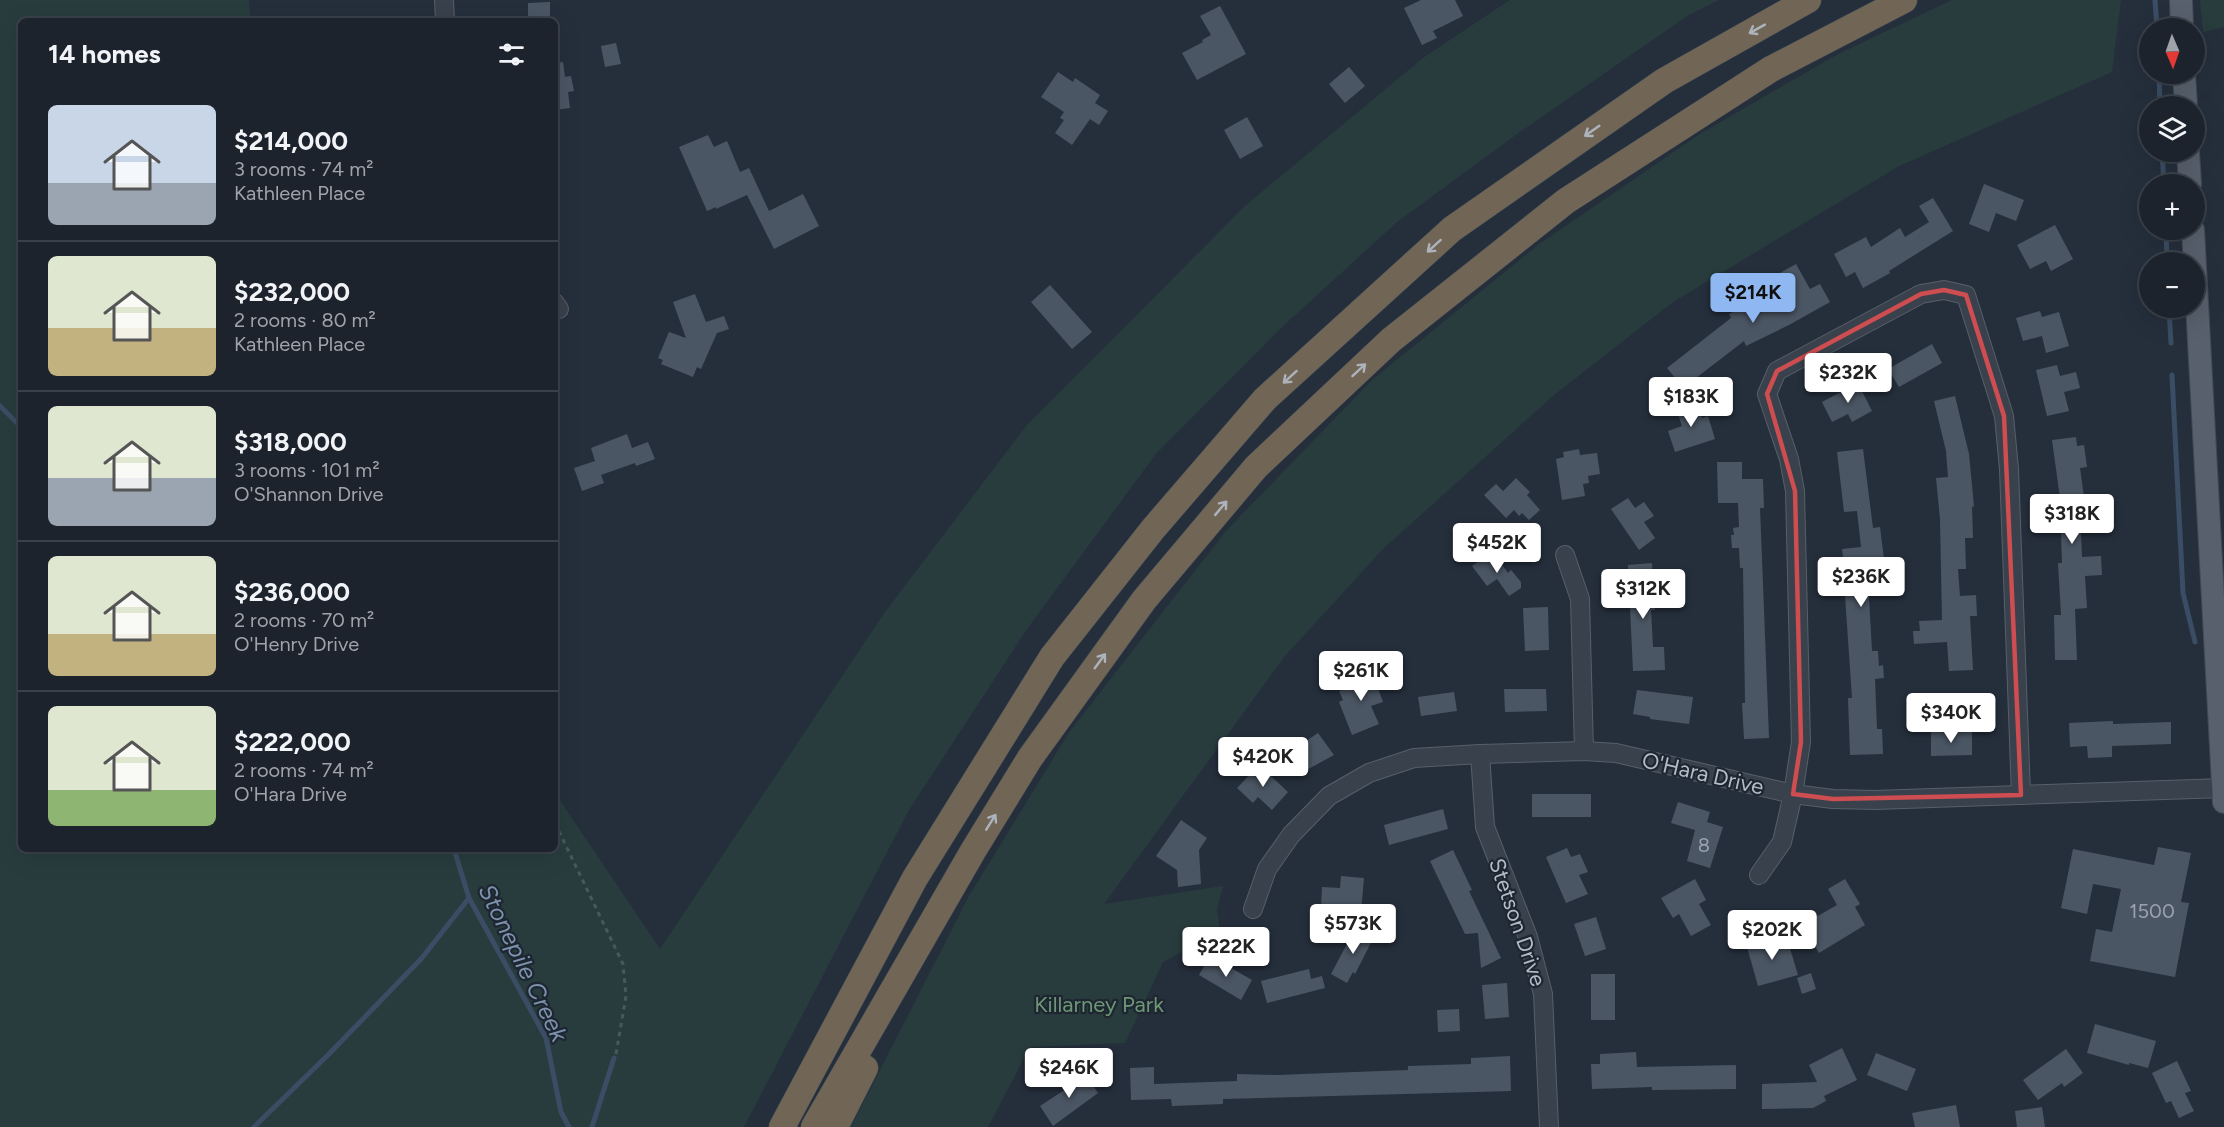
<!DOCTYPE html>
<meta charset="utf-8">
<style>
:root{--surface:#1c232d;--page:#252b35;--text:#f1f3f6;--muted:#a0a4aa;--line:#3a4049;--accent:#8fb7f1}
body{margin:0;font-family:Figtree,sans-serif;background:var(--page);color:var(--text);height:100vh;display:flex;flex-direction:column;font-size:22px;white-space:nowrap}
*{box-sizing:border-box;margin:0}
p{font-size:20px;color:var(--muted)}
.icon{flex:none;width:33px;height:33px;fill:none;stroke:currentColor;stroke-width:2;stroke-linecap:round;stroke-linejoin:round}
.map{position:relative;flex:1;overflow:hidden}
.panel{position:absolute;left:18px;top:18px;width:540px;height:834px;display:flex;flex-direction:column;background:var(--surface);border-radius:9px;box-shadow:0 6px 24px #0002,0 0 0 2px var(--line)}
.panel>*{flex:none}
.needle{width:39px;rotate:178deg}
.tools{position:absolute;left:2139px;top:18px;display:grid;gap:12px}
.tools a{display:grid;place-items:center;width:66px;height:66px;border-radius:50%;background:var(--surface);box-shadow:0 6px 24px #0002,0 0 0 2px var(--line);font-size:30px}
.price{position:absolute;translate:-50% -51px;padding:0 14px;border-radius:6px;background:#fff;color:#222;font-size:20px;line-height:39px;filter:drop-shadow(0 2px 3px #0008)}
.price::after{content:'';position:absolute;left:50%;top:36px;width:18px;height:14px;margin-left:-9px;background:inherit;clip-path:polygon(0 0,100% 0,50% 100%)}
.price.on{background:var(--accent);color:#111}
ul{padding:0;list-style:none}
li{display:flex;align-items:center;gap:18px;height:150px;padding:0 30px}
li+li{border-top:2px solid var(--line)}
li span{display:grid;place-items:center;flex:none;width:168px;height:120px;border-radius:9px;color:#555}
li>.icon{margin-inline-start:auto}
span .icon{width:72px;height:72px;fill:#fffc;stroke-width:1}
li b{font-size:26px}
h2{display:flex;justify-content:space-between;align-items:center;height:72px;padding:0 30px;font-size:26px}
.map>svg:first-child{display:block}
.green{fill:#283c3e}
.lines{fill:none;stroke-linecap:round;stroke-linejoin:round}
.stream{stroke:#3b4d64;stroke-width:5}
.building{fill:#4b5664}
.minor-casing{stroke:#575f6a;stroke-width:20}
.major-casing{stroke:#424a55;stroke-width:24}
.highway-casing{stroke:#444c57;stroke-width:27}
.path{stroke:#47595c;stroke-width:3;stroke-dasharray:4.5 4.5;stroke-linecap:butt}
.minor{stroke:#39414c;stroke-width:18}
.major{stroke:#57606c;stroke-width:22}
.highway{stroke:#716656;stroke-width:26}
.oneway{stroke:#adb3bc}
.marked{fill:none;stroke:#ce4d50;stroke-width:4.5;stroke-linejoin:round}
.labels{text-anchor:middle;stroke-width:4.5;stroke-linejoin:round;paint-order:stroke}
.number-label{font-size:20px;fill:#9aa2ae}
.street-label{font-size:22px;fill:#b4bcc7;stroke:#1e2631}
.park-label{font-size:22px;fill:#6d9776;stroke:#1e2631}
.water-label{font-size:24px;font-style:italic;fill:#7d93ad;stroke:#1e2631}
</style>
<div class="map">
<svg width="2224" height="1127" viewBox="0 0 2224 1127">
<rect width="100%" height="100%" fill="#252f3c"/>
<!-- green -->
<g class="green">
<polygon points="0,0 249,0 250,21 21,21 21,849 555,849 555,793 660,949 885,612 1027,425 1245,206 1423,58 1510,0 1719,0 1687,16 1517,134 1397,222 1281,328 1155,455 1027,629 909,810 744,1127 0,1127"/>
<polygon points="1952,0 2121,0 2112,72 1899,166 1673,302 1554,395 1384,548 1284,657 1104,904 1223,886 1217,909 1220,931 1163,962 1125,1043 1030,1047 988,1127 851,1127 969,896 1070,731 1226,531 1372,380 1538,245 1700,134 1838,54"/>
<polygon points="2200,0 2224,0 2224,27 2203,32"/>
</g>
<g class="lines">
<!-- stream -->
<g class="stream">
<polyline points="2155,0 2157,28"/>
<polyline points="2159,74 2160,106"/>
<polyline points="2162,152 2164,184"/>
<polyline points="2166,230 2167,262"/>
<polyline points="2169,308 2171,343"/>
<polyline points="2172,375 2183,593 2195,642"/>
<polyline points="0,406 21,427"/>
<polyline points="454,849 469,898 546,1038 561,1112 569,1127"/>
<polyline points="254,1127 328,1055 421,959 469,898"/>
<polyline points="592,1127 614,1058"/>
</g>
</g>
<!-- building -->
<g class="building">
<polygon points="1421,0 1455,0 1463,16 1433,31 1437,38 1422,45 1404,8"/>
<polygon points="550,2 550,21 528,21 528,3"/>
<polygon points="1220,6 1246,54 1197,80 1182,53 1203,42 1202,40 1211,35 1200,16"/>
<polygon points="616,43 621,64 605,67 601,46"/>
<polygon points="563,62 565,77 571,76 574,91 568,92 570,108 555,110 555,63"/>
<polygon points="1349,67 1365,86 1345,103 1329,84"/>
<polygon points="1058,72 1073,82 1075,78 1100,95 1095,103 1108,111 1099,125 1090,119 1072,145 1055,133 1064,120 1060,118 1064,112 1041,97"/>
<polygon points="1247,117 1263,146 1240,159 1224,130"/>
<polygon points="708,135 714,147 727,141 740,172 749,168 769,211 803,194 819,226 774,249 747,195 716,209 716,207 707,211 679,147"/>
<polygon points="1984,184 2024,200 2016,221 1996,213 1989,232 1969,224"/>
<polygon points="1933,198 1953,231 1889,271 1890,273 1863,288 1855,272 1846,277 1834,254 1866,237 1871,247 1900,228 1905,237 1929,222 1919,206"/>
<polygon points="2055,225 2073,259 2051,271 2046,261 2030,269 2017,245"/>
<polygon points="1796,264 1810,289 1820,284 1830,302 1789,325 1746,346 1744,341 1683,388 1667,368 1731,318 1729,314 1782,287 1776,275"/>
<polygon points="1050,285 1092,332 1072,349 1031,302"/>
<polygon points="695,294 706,322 724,316 729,329 717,333 701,369 697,367 693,377 661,364 663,360 658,358 669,332 686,338 673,302"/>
<polygon points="2040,311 2042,317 2059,312 2069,346 2046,353 2042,336 2023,341 2016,318"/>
<polygon points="1932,344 1942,363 1899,387 1888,369"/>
<polygon points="2057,365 2060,376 2076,372 2080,388 2064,392 2069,411 2047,416 2036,370"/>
<polygon points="1858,383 1872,411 1852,422 1848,414 1832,422 1822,402"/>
<polygon points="1955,396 1969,454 1974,506 1972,507 1973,538 1965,538 1966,569 1958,569 1960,596 1976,595 1977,616 1970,616 1973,670 1949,671 1947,642 1914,644 1913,631 1920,631 1919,621 1942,620 1940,519 1936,478 1948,477 1946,451 1934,401"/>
<polygon points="1697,402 1702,418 1708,416 1715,439 1675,452 1668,431 1682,426 1676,408"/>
<polygon points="627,434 632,448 648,442 655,459 636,466 635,463 601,475 604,483 582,491 574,468 595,461 591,448"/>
<polygon points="2076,437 2077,446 2084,445 2087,467 2080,468 2084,497 2096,496 2097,512 2080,513 2082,557 2101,556 2102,575 2085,576 2087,608 2075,609 2077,660 2055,660 2054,615 2061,615 2058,563 2062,563 2060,498 2052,440"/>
<polygon points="1579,449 1580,455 1597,453 1600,474 1588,476 1589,483 1583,484 1585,496 1562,500 1556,459 1564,457 1563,452"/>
<polygon points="1863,449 1873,528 1880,527 1884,559 1867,561 1872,651 1878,651 1879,666 1883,665 1884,678 1875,679 1877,729 1882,729 1883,754 1850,755 1848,698 1852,698 1844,581 1846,581 1842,549 1861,547 1857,511 1844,512 1837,452"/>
<polygon points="1717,462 1742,462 1742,479 1763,479 1764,508 1760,508 1769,738 1744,739 1742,703 1745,703 1743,568 1740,568 1739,548 1732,548 1731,535 1734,535 1733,528 1739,527 1738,503 1718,503"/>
<polygon points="1516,478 1530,492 1527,495 1540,510 1529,520 1522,513 1519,516 1514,510 1506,518 1484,495 1496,484 1503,491"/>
<polygon points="1628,498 1635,508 1644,502 1654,516 1644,522 1655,538 1639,550 1611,509"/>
<polygon points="1492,551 1508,573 1511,570 1521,582 1521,588 1509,596 1497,579 1487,586 1472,566"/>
<polygon points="1652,563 1655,610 1651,610 1653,647 1664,647 1665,670 1633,671 1628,565"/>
<polygon points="1548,607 1549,650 1525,651 1523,608"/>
<polygon points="1366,668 1371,682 1375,680 1383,702 1371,706 1379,724 1352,735 1339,702 1343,700 1339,691 1355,685 1350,674"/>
<polygon points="1504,689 1546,689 1547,711 1505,712"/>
<polygon points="1637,690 1693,697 1689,724 1650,719 1650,717 1633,714"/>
<polygon points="1454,692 1457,711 1421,716 1418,697"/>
<polygon points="2113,721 2113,724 2171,722 2171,744 2112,746 2112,757 2088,758 2087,746 2070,747 2069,723"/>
<polygon points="1972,731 1972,755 1931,756 1931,732"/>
<polygon points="1318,733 1334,755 1301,773 1288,753"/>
<polygon points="1259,765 1288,792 1272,810 1258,797 1253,803 1237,788"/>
<rect x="1532" y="794" width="59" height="23"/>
<polygon points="1678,802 1710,812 1707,822 1723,827 1710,868 1687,861 1695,830 1671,823"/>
<polygon points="1443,809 1448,829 1389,845 1384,825"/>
<polygon points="1181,820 1207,838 1199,850 1201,884 1178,887 1177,870 1156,856"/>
<polygon points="2158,847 2191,853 2181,902 2189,903 2175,977 2090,961 2096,929 2112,932 2121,889 2093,884 2087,914 2061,908 2073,849 2154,865"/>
<polygon points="1567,848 1571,857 1580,854 1588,872 1579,875 1588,894 1566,903 1546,857"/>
<polygon points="1453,850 1472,890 1469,891 1501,958 1481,968 1478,933 1465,934 1430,861"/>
<polygon points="1341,876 1364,878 1361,912 1321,909 1322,887 1340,888"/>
<polygon points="1695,879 1706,900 1699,904 1711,925 1691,936 1679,914 1673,918 1661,898"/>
<polygon points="1845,879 1860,904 1855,907 1865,925 1819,953 1802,925 1837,905 1828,889"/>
<polygon points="1596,917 1606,949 1585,956 1574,924"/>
<polygon points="1356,927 1374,937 1355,974 1353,972 1347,983 1331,974"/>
<polygon points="1786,935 1798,975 1758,986 1747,947"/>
<polygon points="1210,956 1252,980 1241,1000 1199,975"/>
<polygon points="1309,969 1311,979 1322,976 1325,988 1267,1003 1261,981"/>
<polygon points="1811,973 1816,989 1802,994 1797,978"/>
<rect x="1591" y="974" width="24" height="46"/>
<polygon points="1507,983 1509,1017 1485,1019 1482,985"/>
<polygon points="1459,1009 1460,1031 1438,1032 1437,1010"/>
<polygon points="2095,1024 2156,1041 2148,1068 2129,1063 2129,1065 2087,1053"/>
<polygon points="1842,1048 1857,1080 1824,1096 1826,1101 1813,1108 1762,1109 1762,1084 1817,1082 1809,1065"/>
<polygon points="2066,1049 2083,1073 2064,1087 2062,1083 2038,1100 2023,1080"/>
<polygon points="1636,1052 1637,1067 1736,1065 1736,1089 1652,1090 1652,1087 1592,1089 1591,1064 1600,1064 1600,1054"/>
<polygon points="1876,1053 1916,1069 1907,1091 1867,1075"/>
<polygon points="1510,1056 1511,1091 1223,1099 1223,1104 1172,1106 1171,1099 1131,1100 1130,1068 1154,1067 1154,1084 1237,1081 1237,1074 1277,1075 1408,1070 1408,1066 1471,1064 1471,1058"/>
<polygon points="2177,1061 2191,1091 2185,1093 2194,1111 2179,1118 2171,1101 2166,1103 2152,1073"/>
<polygon points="1084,1072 1098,1093 1053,1126 1040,1106 1069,1087 1067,1083"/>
<polygon points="1956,1105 1960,1127 1915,1127 1912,1113"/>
<polygon points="2042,1107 2045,1127 2017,1127 2015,1111"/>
</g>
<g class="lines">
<!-- minor casing -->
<g class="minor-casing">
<g id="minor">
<polyline points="444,0 445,21"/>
<polyline points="555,303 559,309"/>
<polyline points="1565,555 1580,599 1584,751"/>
<polyline points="1480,754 1485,827 1528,937 1543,994 1549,1127"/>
<polyline points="1759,875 1782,842 1793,794 1801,742 1795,491 1789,459 1767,394 1777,371 1921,294 1944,290 1966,295 2004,416 2009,469 2021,795"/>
<polyline points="1253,909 1267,869 1291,835 1329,796 1369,773 1414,758 1480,754 1584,751 1616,753 1793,794 1833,799 1875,800 2224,788"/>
</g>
</g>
<!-- major casing -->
<g class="major-casing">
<g id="major">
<polyline points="2181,0 2182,28"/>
<polyline points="2184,74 2186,106"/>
<polyline points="2188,152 2190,184"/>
<polyline points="2193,230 2224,802"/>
</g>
</g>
<!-- highway casing -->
<g class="highway-casing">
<g id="highway">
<polyline points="782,1127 915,878 1052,657 1153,529 1265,399 1452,229 1664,81 1808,0"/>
<polyline points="814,1127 973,851 1030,758 1144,600 1256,467 1391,340 1566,201 1771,69 1904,0"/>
<polyline points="835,1127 865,1068"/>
</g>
</g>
<!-- path -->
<polyline class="path" points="555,823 623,964 626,996 616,1054"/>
<!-- minor -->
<use href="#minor" class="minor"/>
<!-- major -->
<use href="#major" class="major"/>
<!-- highway -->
<use href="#highway" class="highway"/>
</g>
<!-- one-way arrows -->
<defs><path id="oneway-shaft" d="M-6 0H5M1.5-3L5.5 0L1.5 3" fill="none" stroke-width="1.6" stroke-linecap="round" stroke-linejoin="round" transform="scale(1.5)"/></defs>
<g class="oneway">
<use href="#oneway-shaft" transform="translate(1757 29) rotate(151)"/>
<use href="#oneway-shaft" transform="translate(1592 131) rotate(145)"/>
<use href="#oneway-shaft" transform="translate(1434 246) rotate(138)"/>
<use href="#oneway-shaft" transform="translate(1359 370) rotate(-43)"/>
<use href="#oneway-shaft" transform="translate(1290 377) rotate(138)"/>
<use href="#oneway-shaft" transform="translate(1221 508) rotate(-50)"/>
<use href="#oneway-shaft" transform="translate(1100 661) rotate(-54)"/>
<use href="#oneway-shaft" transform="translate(991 822) rotate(-58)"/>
</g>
<!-- marked area -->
<path class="marked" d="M1944,290L1966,295L2004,416L2021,795L1833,799L1793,794L1801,742L1795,491L1767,394L1777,371L1921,294Z"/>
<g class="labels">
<!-- number labels -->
<g class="number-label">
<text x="1704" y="852">8</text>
<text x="2152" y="918">1500</text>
</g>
<!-- street labels -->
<g class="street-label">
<text transform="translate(1703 773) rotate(13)" y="8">O'Hara Drive</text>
<text transform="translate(1518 922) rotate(71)" y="8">Stetson Drive</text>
</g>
<!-- park labels -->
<g class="park-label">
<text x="1099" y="1012">Killarney Park</text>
</g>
<!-- water labels -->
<g class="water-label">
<text transform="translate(523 963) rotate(64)" y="8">Stonepile Creek</text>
</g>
</g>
</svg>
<div class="tools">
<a><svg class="needle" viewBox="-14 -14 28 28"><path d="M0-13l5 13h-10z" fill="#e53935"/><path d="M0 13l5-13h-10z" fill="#a0a4aa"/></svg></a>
<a><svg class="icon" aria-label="layers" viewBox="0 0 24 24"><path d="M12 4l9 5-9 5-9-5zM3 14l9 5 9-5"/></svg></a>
<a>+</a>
<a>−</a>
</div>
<b class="price on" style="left:1753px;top:324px">$214K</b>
<b class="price" style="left:1848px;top:404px">$232K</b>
<b class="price" style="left:1691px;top:428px">$183K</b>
<b class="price" style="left:2072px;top:545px">$318K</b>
<b class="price" style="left:1497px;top:574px">$452K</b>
<b class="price" style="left:1861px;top:608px">$236K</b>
<b class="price" style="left:1643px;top:620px">$312K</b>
<b class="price" style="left:1361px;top:702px">$261K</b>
<b class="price" style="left:1951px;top:744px">$340K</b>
<b class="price" style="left:1263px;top:788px">$420K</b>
<b class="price" style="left:1353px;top:955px">$573K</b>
<b class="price" style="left:1772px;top:961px">$202K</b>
<b class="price" style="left:1226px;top:978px">$222K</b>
<b class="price" style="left:1069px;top:1099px">$246K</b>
<section class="panel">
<h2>14 homes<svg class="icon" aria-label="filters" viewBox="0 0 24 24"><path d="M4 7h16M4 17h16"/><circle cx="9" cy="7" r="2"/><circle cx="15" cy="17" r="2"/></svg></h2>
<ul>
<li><span style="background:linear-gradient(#c9d6e8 65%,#9aa5b1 0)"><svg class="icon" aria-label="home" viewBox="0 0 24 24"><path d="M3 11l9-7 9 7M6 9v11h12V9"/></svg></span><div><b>$214,000</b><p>3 rooms · 74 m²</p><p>Kathleen Place</p></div></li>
<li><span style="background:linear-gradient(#dfe7d0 60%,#c2b280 0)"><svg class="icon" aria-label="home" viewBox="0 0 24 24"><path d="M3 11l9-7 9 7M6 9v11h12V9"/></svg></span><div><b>$232,000</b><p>2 rooms · 80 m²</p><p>Kathleen Place</p></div></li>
<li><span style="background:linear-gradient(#dfe7d0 60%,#9aa5b1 0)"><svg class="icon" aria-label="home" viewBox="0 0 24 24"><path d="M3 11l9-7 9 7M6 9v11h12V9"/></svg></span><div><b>$318,000</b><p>3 rooms · 101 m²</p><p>O'Shannon Drive</p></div></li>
<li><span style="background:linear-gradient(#dfe7d0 65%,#c2b280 0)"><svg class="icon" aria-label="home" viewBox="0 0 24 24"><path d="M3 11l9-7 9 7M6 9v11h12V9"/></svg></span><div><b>$236,000</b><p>2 rooms · 70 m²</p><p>O'Henry Drive</p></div></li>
<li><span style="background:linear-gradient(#dfe7d0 70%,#8fb573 0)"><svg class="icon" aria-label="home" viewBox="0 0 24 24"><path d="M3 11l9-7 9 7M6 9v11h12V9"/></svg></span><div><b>$222,000</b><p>2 rooms · 74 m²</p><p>O'Hara Drive</p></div></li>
</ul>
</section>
</div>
